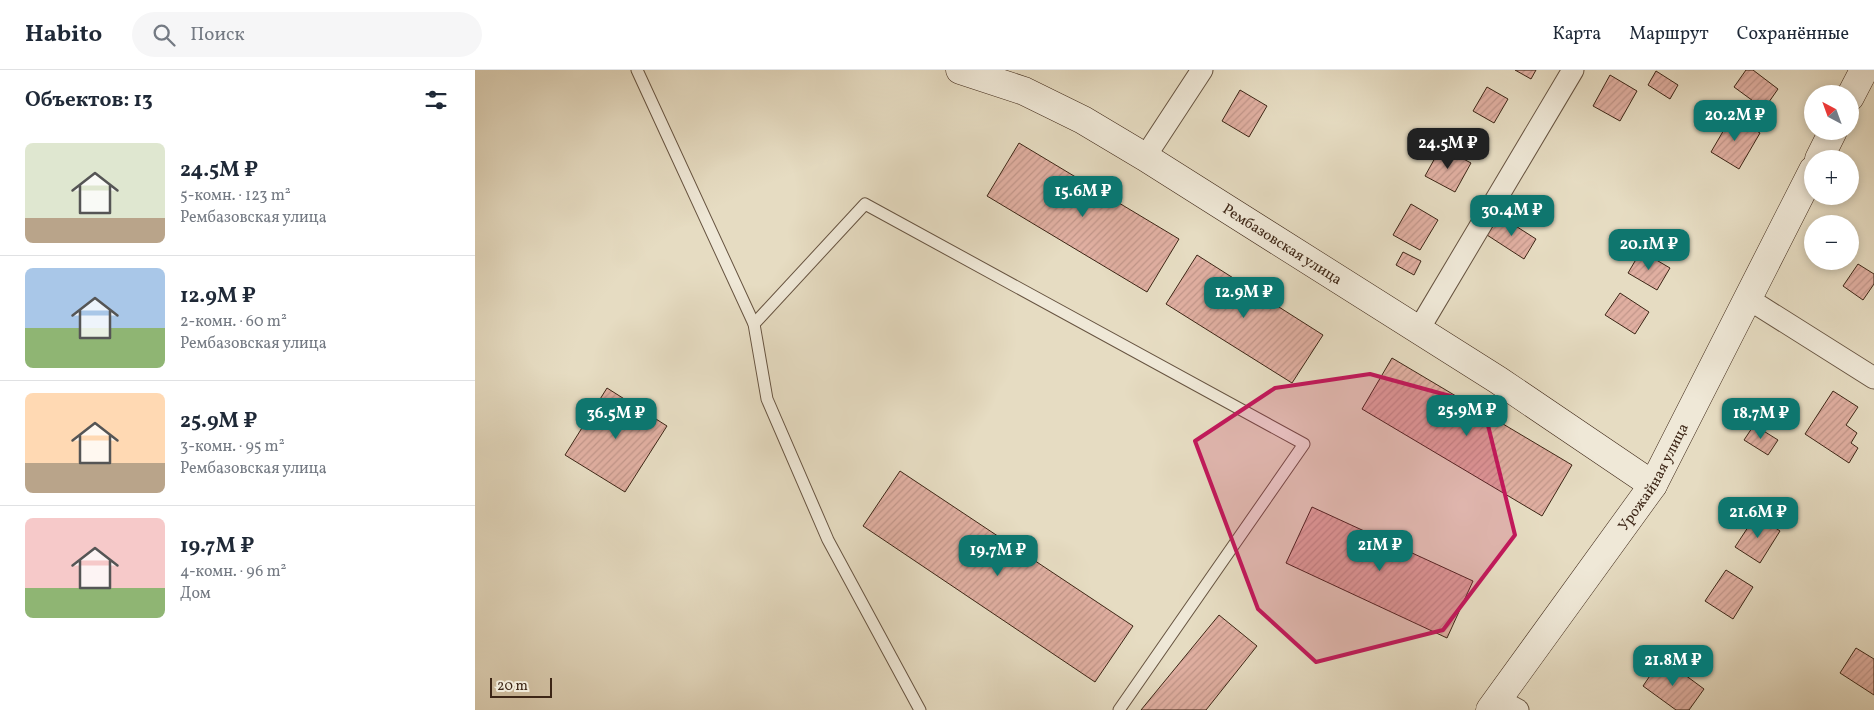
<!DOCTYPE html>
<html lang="ru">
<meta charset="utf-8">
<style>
:root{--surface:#fff;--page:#f6f6f7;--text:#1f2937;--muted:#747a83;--line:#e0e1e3;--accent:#0f766e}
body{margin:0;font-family:Vollkorn,serif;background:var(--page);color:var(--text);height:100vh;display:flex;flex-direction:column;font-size:19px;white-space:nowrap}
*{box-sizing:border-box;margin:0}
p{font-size:16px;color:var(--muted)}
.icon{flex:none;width:28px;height:28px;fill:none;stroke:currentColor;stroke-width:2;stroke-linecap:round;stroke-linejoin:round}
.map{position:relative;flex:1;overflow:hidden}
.side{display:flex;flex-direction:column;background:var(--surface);width:475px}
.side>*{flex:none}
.needle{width:32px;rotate:319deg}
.tools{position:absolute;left:1329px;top:15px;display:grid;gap:10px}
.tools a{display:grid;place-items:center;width:55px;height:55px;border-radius:50%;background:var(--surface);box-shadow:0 2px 8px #0003;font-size:25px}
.scale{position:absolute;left:15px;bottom:12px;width:62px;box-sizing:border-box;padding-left:5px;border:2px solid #3d2616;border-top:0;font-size:14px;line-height:18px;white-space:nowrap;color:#3d2616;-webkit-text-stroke:4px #efe8d7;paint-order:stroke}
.price{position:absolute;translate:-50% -42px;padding:0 11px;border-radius:10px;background:var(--accent);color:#fff;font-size:16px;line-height:32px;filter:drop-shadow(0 1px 2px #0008)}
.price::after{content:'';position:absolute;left:50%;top:30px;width:15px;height:11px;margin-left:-8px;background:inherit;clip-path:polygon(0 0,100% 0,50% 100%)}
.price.selected{background:#222;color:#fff}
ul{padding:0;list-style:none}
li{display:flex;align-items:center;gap:15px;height:125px;padding:0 25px}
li+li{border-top:1px solid var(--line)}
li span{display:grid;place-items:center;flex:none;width:140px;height:100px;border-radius:8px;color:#555}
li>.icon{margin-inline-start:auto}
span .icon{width:60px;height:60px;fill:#fffc;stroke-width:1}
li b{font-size:21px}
h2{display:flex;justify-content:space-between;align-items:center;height:60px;padding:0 25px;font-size:21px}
header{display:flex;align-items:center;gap:30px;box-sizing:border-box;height:70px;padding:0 25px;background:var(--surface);border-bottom:1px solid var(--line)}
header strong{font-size:24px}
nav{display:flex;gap:28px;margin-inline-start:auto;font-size:18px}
.search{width:350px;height:45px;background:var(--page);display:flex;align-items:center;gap:12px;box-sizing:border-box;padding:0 18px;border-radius:28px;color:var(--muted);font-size:19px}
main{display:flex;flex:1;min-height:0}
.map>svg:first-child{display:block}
.building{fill:url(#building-hatch);stroke:#3d2616}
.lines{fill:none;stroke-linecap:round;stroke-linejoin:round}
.lane-casing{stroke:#675441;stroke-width:13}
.street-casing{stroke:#675441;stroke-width:23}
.secondary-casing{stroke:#3d2616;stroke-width:29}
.lane{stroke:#efe8d7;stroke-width:11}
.street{stroke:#efe8d7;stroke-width:21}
.secondary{stroke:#efe8d7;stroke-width:28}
.marked{fill:#c2185b;fill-opacity:0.2;stroke:#c2185b;stroke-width:4;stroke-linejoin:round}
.labels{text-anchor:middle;stroke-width:4;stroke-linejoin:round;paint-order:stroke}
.street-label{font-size:15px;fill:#3d2616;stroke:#efe8d7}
</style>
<header>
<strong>Habito</strong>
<div class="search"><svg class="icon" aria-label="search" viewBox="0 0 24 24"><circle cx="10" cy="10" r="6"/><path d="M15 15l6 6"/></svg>Поиск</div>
<nav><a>Карта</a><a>Маршрут</a><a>Сохранённые</a></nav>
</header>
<main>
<section class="side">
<h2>Объектов: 13<svg class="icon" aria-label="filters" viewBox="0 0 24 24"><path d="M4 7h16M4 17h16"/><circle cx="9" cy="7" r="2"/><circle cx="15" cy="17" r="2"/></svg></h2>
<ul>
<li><span style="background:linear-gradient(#dfe7d0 75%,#b9a48a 0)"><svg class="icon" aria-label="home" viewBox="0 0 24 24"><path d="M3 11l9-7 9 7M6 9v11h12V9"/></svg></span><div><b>24.5M ₽</b><p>5-комн. · 123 m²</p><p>Рембазовская улица</p></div></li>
<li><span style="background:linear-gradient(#a9c7e8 60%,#8fb573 0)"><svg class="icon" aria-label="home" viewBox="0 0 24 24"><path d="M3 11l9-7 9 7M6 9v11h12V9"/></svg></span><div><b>12.9M ₽</b><p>2-комн. · 60 m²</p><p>Рембазовская улица</p></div></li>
<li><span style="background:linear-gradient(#ffd9b3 70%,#b9a48a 0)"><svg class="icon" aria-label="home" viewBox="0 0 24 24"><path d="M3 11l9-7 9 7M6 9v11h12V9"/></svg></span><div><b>25.9M ₽</b><p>3-комн. · 95 m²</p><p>Рембазовская улица</p></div></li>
<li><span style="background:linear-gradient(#f6c9c9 70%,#8fb573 0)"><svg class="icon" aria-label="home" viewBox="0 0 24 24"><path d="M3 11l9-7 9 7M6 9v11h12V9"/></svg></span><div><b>19.7M ₽</b><p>4-комн. · 96 m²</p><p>Дом</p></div></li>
</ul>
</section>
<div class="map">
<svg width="1399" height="640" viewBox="0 0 1399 640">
<defs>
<pattern id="building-hatch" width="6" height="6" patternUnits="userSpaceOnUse" patternTransform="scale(1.25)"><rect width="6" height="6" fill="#e0afa1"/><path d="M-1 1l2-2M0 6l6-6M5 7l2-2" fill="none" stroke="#c1968a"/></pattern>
</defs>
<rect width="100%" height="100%" fill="#e6dcc2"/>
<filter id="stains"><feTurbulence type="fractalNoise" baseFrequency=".004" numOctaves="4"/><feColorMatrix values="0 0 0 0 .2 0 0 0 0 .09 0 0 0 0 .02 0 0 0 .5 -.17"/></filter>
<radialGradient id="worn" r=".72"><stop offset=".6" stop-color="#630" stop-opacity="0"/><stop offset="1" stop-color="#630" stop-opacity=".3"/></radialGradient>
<!-- building -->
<g class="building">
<polygon points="1040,0 1061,0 1056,9"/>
<polygon points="1271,0 1278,0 1303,19 1289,39 1259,17"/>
<polygon points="1181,1 1203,15 1195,29 1173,15"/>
<polygon points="1135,5 1162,21 1145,51 1118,36"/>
<polygon points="1012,17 1033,29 1019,53 998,41"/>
<polygon points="765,20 792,36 774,67 747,51"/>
<polygon points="1257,46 1285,63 1264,99 1236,82"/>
<polygon points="544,73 704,169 672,222 512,126"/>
<polygon points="966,77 996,93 980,122 950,106"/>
<polygon points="936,134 963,150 945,180 918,165"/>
<polygon points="1025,146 1061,169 1049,189 1012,165"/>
<polygon points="1166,181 1195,198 1182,220 1153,203"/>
<polygon points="928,182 946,191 939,205 921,195"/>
<polygon points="722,185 848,265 817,313 691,234"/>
<polygon points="1383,194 1399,204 1399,214 1388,230 1368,216"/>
<polygon points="1145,223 1174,242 1160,264 1130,245"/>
<polygon points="917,288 1097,395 1067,446 887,339"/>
<polygon points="132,318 192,356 150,422 90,385"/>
<polygon points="1358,321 1383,337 1371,355 1382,363 1376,373 1383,378 1374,393 1330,364"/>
<polygon points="1279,355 1303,370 1293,385 1269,370"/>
<polygon points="425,401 658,556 620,612 388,456"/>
<polygon points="837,437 998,511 972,568 811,493"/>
<polygon points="1281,445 1305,461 1285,493 1260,477"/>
<polygon points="1251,500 1278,517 1258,549 1230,531"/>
<polygon points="744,545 782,576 731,640 666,640"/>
<polygon points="1381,578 1399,589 1399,625 1365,603"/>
<polygon points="1187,588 1229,619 1214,640 1201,640 1168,616"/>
</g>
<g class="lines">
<!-- lane casing -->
<g class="lane-casing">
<g id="lane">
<polyline points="162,0 279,254 292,329 353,470 445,640"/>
<polyline points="279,254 390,134 829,374 644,640"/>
</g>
</g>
<!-- street casing -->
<g class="street-casing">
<g id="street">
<polyline points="670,87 727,0"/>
<polyline points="1272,228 1399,308"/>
<polyline points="944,259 1098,0"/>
<polyline points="1023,629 1043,640"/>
</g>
</g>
<!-- secondary casing -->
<g class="secondary-casing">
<g id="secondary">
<path id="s1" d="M485,0L549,21L608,50L670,87L1023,310L1178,415"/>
<polyline points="1375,27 1389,0"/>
<polyline points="1344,89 1358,61"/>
<path id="s2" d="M1015,640L1178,415L1338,100"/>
</g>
</g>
<!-- lane -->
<use href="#lane" class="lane"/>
<!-- street -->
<use href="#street" class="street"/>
<!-- secondary -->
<use href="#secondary" class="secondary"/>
</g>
<!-- marked area -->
<path class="marked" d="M895,304L1008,335L1040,465L968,560L841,592L783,539L720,371L800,318Z"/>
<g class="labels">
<!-- street labels -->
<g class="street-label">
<text dy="5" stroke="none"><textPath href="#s1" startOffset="368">Рембазовская улица</textPath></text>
<text dy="5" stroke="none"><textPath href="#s2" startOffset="285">Урожайная улица</textPath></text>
</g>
</g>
<rect width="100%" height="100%" filter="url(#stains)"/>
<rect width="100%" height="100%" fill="url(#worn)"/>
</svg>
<div class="tools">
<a><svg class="needle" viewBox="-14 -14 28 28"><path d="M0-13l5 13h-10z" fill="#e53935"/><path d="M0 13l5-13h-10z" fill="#747a83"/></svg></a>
<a>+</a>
<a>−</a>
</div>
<div class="scale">20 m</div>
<b class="price" style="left:1260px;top:72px">20.2M ₽</b>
<b class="price selected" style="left:973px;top:100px">24.5M ₽</b>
<b class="price" style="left:608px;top:148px">15.6M ₽</b>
<b class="price" style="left:1037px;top:167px">30.4M ₽</b>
<b class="price" style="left:1174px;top:201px">20.1M ₽</b>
<b class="price" style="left:769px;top:249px">12.9M ₽</b>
<b class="price" style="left:992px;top:367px">25.9M ₽</b>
<b class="price" style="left:141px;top:370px">36.5M ₽</b>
<b class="price" style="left:1286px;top:370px">18.7M ₽</b>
<b class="price" style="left:1283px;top:469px">21.6M ₽</b>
<b class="price" style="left:905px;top:502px">21M ₽</b>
<b class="price" style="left:523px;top:507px">19.7M ₽</b>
<b class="price" style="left:1198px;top:617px">21.8M ₽</b>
</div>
</main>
